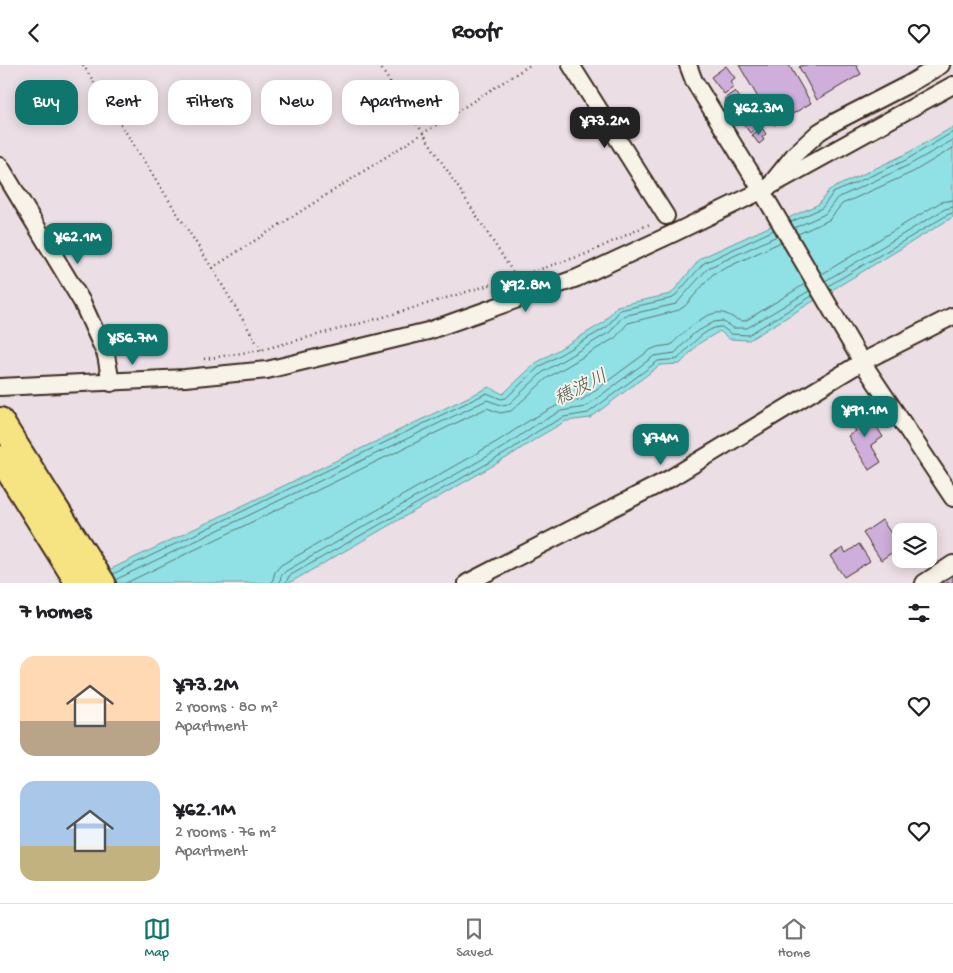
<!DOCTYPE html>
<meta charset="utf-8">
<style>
:root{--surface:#fff;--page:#f6f6f6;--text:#202124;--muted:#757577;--line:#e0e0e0;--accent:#0f766e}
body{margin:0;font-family:"Gochi Hand","Klee One",sans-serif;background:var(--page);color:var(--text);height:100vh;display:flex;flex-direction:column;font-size:19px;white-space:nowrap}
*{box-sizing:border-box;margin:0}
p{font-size:16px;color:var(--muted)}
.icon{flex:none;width:28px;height:28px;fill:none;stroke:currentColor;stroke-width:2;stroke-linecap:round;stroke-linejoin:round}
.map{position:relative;height:518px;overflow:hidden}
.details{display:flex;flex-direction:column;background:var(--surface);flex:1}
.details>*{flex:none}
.guide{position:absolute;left:15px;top:15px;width:500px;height:45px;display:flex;gap:10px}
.buttons{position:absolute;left:892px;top:458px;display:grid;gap:10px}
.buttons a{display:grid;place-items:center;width:45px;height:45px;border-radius:10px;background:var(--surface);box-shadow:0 2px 12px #0003;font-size:25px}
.price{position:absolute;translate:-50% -42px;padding:0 11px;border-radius:10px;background:var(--accent);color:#fff;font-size:16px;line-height:32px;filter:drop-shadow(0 1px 2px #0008)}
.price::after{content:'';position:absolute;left:50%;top:30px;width:15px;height:11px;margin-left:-8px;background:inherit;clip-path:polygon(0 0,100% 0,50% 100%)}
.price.active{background:#222;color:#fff}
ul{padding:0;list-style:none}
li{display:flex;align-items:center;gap:15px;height:125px;padding:0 20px}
li span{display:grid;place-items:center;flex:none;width:140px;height:100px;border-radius:15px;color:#555}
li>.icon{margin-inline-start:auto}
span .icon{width:60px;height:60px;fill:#fffc;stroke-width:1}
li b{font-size:21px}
h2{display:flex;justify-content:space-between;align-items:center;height:60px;padding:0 20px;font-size:21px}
.chip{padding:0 18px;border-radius:15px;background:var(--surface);box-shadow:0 2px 12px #0003;font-size:18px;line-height:45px}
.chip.active{background:var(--accent);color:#fff}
header{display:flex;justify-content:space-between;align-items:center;height:65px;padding:0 20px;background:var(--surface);font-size:22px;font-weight:700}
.tabs{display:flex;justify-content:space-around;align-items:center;height:70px;border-top:1px solid var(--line);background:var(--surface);font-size:14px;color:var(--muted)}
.tabs a{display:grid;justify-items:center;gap:2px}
.tabs .active{color:var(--accent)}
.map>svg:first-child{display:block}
.water{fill:#8fe1e5;stroke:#6d9895}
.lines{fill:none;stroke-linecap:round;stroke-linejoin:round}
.shore{stroke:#5d736e;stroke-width:1}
.building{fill:#ceaeda;stroke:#3b2a1e}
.minor-casing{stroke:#3b2a1e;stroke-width:20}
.highway-casing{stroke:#3b2a1e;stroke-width:28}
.path{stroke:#3b2a1e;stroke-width:2.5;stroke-dasharray:1 4;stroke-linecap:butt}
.minor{stroke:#f7f3e8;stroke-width:16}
.highway{stroke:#f6e381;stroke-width:24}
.labels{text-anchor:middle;stroke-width:4;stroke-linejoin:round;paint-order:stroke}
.water-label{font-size:19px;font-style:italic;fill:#505850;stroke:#f7f3e8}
</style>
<header><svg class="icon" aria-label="back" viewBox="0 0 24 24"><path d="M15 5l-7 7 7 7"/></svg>Roofr<svg class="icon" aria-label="heart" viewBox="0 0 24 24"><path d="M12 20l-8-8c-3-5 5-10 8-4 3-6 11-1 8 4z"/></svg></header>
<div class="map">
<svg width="953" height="518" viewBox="0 0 953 518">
<rect width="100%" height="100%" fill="#ebdee4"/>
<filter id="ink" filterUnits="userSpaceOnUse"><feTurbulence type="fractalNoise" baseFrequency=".02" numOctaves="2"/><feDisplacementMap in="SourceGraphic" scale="10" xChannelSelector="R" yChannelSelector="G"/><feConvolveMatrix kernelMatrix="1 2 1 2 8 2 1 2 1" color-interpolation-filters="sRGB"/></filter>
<g filter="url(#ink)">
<!-- water -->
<polygon class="water" points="953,62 953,152 749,275 729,274 720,266 698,279 680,299 660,300 590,353 566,356 540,371 508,392 289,518 82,518 489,322 503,329 536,298 603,258 617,241 671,229 701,193 819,139 829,125 904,90"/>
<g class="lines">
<!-- shore -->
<g class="shore">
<polyline points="791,157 822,143 833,128 906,95 953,67"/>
<polyline points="794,163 825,149 837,133 909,100 953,75"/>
<polyline points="798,169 829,155 842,139 913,107 953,83"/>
<polyline points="822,209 941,137 953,135"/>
<polyline points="825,216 945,144 953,142"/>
<polyline points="828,221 949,149 953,148"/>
<polyline points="113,509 487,328 501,334 506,333 539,302 607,262 620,245 673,233 704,198 774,165"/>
<polyline points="115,515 487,335 501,340 509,339 543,307 610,267 623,251 676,239 708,203 777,171"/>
<polyline points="126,518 487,343 500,348 511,346 547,313 615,273 628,258 679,245 685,241 713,209 781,177"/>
<path d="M272,518L275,507L281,500L498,376L530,355L558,340L582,335L650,285L657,282L671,280C682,269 705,245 723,248C732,250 734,256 745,256L805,219"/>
<polyline points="280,518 281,511 286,506 502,383 534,361 561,346 585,342 654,291 675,288 693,269 714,257 722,256 733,263 747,263 809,226"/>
<path d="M286,518L289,511L506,388L538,366L564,352L588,348L658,296L678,294C688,283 706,261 722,262L731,269L748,270L812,231"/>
</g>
</g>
<!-- building -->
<g class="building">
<polygon points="739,0 789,0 811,38 774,60"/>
<polygon points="803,0 856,0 861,9 817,35 799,2"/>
<polygon points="726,1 735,13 730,17 734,22 724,29 711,12"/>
<polygon points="735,26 748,44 736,52 724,34"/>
<polygon points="751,46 761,59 750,68 740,54"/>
<polygon points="762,63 766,69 762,72 764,75 759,79 752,70"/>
<polygon points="866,344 883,372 871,380 881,397 869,405 848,371 856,366 848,355"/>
<polygon points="882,455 900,482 881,495 863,468"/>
<polygon points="859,479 870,496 844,512 830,491 843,483 846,488"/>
<polygon points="953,507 953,518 936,518"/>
</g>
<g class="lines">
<!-- minor casing -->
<g class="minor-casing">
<g id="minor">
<polyline points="571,0 666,151"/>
<polyline points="688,0 694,16 757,118 862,297 953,433"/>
<polyline points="0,101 82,237 106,290 111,318"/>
<polyline points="774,115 795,89 819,67 835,57 907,20 941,0"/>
<polyline points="0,322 185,313 267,305 428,266 577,213 674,168 761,126 953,20"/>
<polyline points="467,518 669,414 862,297 953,251"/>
<polyline points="924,518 953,499"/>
</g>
</g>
<!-- highway casing -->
<g class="highway-casing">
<g id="highway">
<polyline points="0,355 103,518"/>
<polyline points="0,393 78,518"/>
</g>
</g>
<!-- path -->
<g class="path">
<polyline points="83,0 212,203 261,285"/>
<polyline points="379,0 516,212"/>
<polyline points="212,203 530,0"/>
<polyline points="204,294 261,285 380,253 516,212 586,189 652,158"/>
</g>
<!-- minor -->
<use href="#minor" class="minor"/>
<!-- highway -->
<use href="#highway" class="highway"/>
</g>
</g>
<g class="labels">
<!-- water labels -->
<g class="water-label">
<text transform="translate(580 321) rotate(-27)" y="7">穂波川</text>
</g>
</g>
</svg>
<div class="buttons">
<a><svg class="icon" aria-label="layers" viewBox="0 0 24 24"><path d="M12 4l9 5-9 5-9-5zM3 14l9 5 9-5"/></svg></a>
</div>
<b class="price" style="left:759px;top:71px">¥62.3M</b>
<b class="price active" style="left:605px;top:84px">¥73.2M</b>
<b class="price" style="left:78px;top:200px">¥62.1M</b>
<b class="price" style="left:526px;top:248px">¥92.8M</b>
<b class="price" style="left:133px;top:301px">¥56.7M</b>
<b class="price" style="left:865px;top:373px">¥91.1M</b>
<b class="price" style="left:661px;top:401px">¥74M</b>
<div class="guide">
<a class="chip active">Buy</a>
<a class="chip">Rent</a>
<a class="chip">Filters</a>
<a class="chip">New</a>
<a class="chip">Apartment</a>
</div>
</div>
<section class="details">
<h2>7 homes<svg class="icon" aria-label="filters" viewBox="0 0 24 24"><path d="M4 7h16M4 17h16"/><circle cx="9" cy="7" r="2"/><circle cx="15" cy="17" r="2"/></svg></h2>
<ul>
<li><span style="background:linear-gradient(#ffd9b3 65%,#b9a48a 0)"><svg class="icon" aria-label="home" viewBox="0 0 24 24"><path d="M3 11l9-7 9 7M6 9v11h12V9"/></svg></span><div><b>¥73.2M</b><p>2 rooms · 80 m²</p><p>Apartment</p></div><svg class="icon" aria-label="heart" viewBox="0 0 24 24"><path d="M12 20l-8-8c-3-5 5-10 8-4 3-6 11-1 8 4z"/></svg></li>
<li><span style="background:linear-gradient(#a9c7e8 65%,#c2b280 0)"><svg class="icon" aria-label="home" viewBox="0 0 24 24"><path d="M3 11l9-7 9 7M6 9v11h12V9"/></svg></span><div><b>¥62.1M</b><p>2 rooms · 76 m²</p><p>Apartment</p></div><svg class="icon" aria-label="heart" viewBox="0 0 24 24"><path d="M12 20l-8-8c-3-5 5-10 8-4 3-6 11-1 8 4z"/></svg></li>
</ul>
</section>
<nav class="tabs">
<a class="active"><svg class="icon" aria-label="map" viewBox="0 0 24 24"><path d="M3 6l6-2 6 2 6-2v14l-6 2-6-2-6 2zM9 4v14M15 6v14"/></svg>Map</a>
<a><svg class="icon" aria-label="saved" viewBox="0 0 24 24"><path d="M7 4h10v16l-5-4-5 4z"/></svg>Saved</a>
<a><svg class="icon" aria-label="home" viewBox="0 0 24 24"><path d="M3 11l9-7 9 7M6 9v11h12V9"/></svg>Home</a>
</nav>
